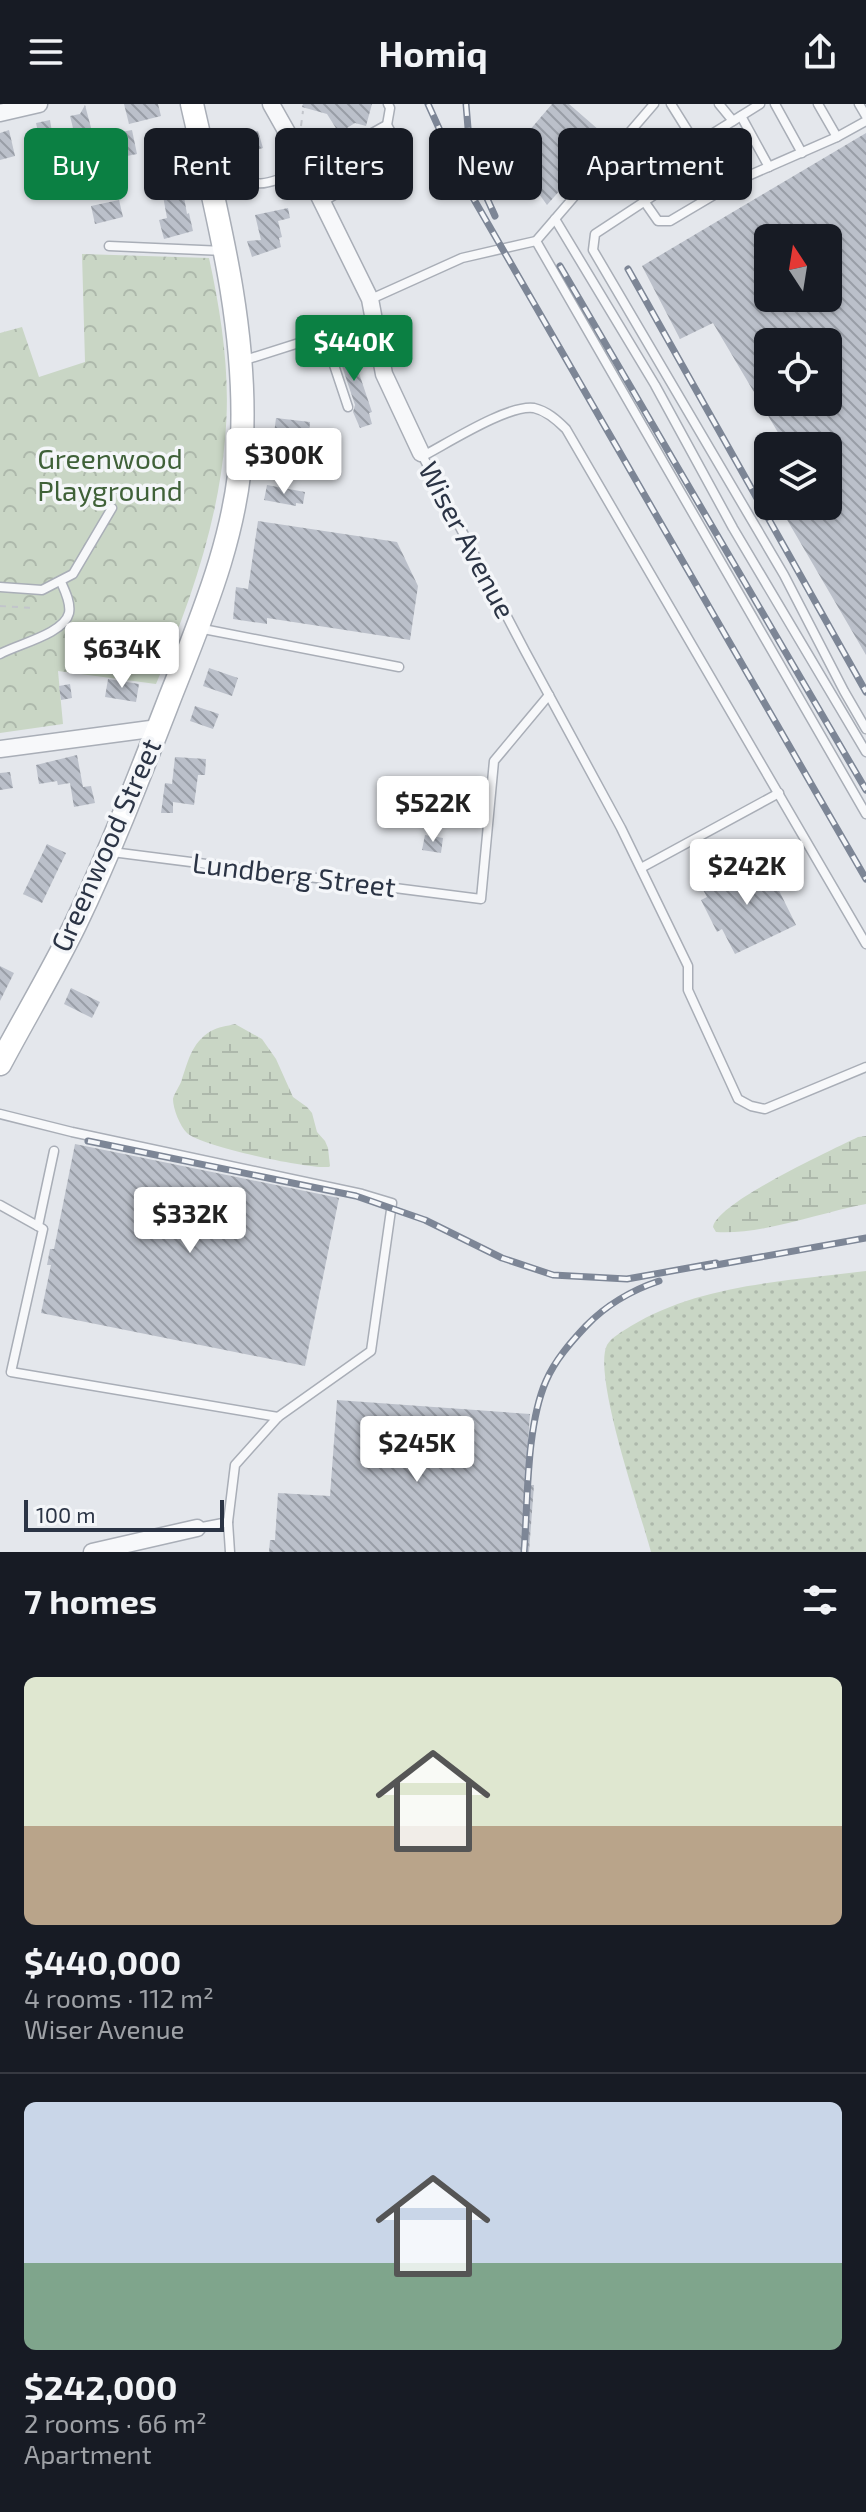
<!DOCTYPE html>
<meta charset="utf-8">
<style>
:root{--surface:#171b24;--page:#242831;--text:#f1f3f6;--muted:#9ea1a6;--line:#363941;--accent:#0b8043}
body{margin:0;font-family:"Exo 2",sans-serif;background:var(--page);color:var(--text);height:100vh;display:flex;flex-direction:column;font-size:30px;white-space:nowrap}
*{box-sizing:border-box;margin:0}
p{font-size:26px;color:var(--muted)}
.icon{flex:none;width:44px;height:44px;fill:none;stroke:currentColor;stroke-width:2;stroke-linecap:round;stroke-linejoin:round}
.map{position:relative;height:1448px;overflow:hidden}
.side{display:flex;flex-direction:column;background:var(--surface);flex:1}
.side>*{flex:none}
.top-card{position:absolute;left:24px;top:24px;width:818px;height:72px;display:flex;gap:16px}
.needle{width:52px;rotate:348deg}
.tools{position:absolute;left:754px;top:120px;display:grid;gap:16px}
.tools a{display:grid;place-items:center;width:88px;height:88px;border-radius:12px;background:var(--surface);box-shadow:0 2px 6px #0004;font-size:40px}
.scale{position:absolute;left:24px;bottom:20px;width:200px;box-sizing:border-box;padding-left:8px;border:4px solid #2b3445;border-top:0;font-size:22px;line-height:28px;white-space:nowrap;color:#2b3445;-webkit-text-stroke:6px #f4f6f9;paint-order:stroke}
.price{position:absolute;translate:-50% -68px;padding:0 18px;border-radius:8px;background:#fff;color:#222;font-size:26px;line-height:52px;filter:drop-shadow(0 2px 4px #0008)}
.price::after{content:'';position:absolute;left:50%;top:48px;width:24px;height:18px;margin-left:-12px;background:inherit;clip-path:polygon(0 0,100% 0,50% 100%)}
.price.current{background:var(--accent);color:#fff}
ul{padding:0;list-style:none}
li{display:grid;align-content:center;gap:16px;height:424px;padding:0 24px}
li+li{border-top:2px solid var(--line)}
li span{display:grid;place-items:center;height:248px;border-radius:12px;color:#555}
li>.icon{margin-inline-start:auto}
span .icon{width:144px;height:144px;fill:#fffc;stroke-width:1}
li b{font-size:34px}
h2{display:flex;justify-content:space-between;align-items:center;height:96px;padding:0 24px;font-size:34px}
.chip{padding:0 28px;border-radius:12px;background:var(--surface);box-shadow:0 2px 6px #0004;font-size:28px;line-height:72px}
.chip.current{background:var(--accent);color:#fff}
header{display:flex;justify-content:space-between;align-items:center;height:104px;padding:0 24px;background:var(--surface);font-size:36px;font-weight:700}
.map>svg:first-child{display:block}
.grass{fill:url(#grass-dots)}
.forest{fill:url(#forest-crowns)}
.wetland{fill:url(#wetland-marsh)}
.building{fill:url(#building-back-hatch);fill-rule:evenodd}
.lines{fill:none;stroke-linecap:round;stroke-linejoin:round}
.lane-casing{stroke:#a9aeb7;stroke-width:11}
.street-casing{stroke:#a9aeb7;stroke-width:19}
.secondary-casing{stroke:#a9aeb7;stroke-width:25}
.path{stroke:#c2c5cb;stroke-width:2;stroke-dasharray:6 6;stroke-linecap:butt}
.lane{stroke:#f7f8fa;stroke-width:8}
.street{stroke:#f7f8fa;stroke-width:16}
.secondary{stroke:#fff;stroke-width:22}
.rail-casing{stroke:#7d8696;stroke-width:7}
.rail{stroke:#f4f6f9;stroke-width:4;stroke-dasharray:12;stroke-linecap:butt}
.labels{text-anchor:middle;stroke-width:7;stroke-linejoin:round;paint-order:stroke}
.park-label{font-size:28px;fill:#3f6138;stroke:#f4f6f9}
.street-label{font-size:28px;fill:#2b3445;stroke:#f4f6f9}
</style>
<header><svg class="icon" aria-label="menu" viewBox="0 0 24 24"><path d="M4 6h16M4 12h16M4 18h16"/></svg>Homiq<svg class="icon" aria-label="share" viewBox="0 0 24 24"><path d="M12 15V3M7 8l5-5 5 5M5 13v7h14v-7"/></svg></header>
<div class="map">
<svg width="866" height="1448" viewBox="0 0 866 1448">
<defs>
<pattern id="grass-dots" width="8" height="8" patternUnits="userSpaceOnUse" patternTransform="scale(2)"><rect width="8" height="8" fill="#c9d6c5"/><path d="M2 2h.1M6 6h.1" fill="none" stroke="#adb8ab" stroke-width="1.8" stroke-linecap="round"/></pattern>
<pattern id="forest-crowns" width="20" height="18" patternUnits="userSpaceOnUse" patternTransform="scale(2)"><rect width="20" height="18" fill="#c9d6c5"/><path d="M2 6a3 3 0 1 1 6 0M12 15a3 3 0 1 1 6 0" fill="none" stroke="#adb8ab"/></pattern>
<pattern id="wetland-marsh" width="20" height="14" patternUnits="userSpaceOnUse" patternTransform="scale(2)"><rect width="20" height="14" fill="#c9d6c5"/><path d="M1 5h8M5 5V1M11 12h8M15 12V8" fill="none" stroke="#adb8ab"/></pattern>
<pattern id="building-back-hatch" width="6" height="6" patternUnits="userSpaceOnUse" patternTransform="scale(2)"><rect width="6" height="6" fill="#bbc0ca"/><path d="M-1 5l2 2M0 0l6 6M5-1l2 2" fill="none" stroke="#989da6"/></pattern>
</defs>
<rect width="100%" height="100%" fill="#e4e7ec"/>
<!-- grass -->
<path class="grass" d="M866,1167V1448H651C641,1410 592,1271 607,1241C612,1233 623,1227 631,1222C700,1180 788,1177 866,1167Z"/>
<!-- forest -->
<path class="forest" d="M82,150L209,154C222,214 231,274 225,335C218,420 189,502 156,580L58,567L63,620L0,629V229L22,223L39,273L85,258Z"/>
<!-- wetland -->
<g class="wetland">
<path d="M235,920L262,935L276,955L293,993L307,1003L312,1009L317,1028L325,1037L328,1044L330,1062L329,1063C307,1065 200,1042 187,1029C180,1022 173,1005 173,995C174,990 179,983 181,978C188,958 191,939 211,927C218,923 227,922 235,920Z"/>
<path d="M866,1032V1100C818,1109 763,1131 716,1128L713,1123C718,1098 830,1047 858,1033Z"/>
</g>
<!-- building -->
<g class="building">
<polygon points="124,0 158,0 161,12 129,20"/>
<polygon points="303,0 372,0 366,22 355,19 339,29 327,10 302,3"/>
<polygon points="552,0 569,0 607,33 547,101 519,62 523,58 511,48"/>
<polygon points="85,1 94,35 77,40 70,12 80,10"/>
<polygon points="50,16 55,46 43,49 36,19"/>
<polygon points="9,26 15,52 0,56 0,29"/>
<polygon points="132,26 137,50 117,54 110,30"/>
<polygon points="258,27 263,44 224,55 220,37"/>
<path d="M866,29V551L779,402H828V342H786L713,219L680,235L642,162ZM768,134H828V194H768ZM768,238H828V298H768Z"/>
<polygon points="174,36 187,110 189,109 193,127 164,135 159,116 167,114 163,92 167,92 162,59 149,62 144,43"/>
<polygon points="119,96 123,113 95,120 91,102"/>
<polygon points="288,104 290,114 278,117 282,133 279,134 281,143 252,153 247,137 261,136 255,111"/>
<polygon points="347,233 372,308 369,309 372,320 360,324 353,308 355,301 334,238"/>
<polygon points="276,314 310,318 309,329 294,327 292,349 280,348 281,331 274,330"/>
<polygon points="267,381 305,388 303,400 296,399 296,402 264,396"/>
<polygon points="258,417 397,438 418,482 410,536 267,514 267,520 233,515 236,483 248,485"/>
<polygon points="209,564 238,574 232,592 203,582"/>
<polygon points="108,575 139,580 136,598 105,593"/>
<polygon points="70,580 72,594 61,596 59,582"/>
<polygon points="195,602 219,610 213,625 190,617"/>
<polygon points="77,651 83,683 91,682 95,699 74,703 70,679 58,681 57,677 39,680 36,661"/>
<polygon points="175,653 206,655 205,671 198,671 194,701 173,698 173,709 161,709 165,679 172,680"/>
<polygon points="10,668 13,684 0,686 0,669"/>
<polygon points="425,731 443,734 441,749 422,746"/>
<polygon points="47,740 66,749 42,799 23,790"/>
<polygon points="763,754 796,821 735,850 722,825 717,828 701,796 707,793 702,784"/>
<polygon points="0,862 14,869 0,897"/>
<polygon points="71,884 100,898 92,914 64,900"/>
<polygon points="75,1040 339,1094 305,1262 41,1209 51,1161 47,1161 50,1145 54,1145"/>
<polygon points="337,1296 530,1310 525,1381 534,1381 529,1448 269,1448 270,1436 275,1436 278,1389 330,1392"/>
</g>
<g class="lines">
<!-- lane casing -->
<g class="lane-casing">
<g id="lane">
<polyline points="671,0 696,40 760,0"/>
<polyline points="719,0 733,17"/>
<polyline points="775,0 802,49"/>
<polyline points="818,0 837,33"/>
<polyline points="859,0 866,12"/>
<polyline points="741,12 769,63"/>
<polyline points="387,21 390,4 388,0"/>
<polyline points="696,40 694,65 595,130 593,146 784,471 844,587 866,625"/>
<path d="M210,75L241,69C245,71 252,78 257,79C278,84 364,33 387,21L404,52L322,98"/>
<polyline points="644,97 658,117 670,117 741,75 837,33 866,17"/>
<polyline points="555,115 655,281 733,424 866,648"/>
<polyline points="536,137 866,710"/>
<polyline points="109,142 224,147"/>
<polyline points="371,195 462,154 536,137 654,0"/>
<polyline points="242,257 324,231"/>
<polyline points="348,303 324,231 373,214"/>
<polyline points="421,349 525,547 621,724 688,862 688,886 738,995 751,1002 765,1005 866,963"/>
<path d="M423,352C448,339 509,300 534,304C547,307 557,316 566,325L866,840"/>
<polyline points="0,483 42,486 73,470 112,404"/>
<polyline points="198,524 399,563"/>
<path d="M0,550C18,540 64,530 69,509C71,499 65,487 61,478"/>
<polyline points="112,748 481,795 494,657 549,591"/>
<polyline points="641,764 779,689"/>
<polyline points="0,1010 72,1028 362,1090 392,1099 371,1247 278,1313 235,1361 228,1418"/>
<polyline points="0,1101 43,1125 11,1268 278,1313"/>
<polyline points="38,1122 54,1047"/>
<polyline points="197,1424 228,1418 230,1448"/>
</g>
</g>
<!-- street casing -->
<g class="street-casing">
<g id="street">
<polyline points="271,0 293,39 370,195 384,270 421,349"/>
<polyline points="0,9 39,0"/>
<polyline points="0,645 158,624"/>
<polyline points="92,1448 197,1424"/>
</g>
</g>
<!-- secondary casing -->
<g class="secondary-casing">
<path id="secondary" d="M0,960C25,913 52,868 75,821C111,746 141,668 171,591C204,508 239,425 242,335C247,221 217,110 192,0"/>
</g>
<!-- path -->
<g class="path">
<polyline points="301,22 303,7"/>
<polyline points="0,502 32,504"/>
</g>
<!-- lane -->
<use href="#lane" class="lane"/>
<!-- street -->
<use href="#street" class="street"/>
<!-- secondary -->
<use href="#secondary" class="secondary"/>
<!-- rail casing -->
<g class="rail-casing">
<g id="rail">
<polyline points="428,0 461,73 866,775"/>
<polyline points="466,0 469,36 476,70 495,112"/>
<polyline points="560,162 866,686"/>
<polyline points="628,165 866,588"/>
<polyline points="88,1037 356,1092 425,1116 502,1154 553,1171 627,1175 716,1159"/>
<polyline points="705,1163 866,1134"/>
<path d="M524,1448C528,1397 526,1323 546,1277C555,1256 571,1238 586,1222C605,1202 632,1186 659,1177"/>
</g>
</g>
<!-- rail -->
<use href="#rail" class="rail"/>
</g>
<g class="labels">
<!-- park labels -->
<g class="park-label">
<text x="110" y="365">Greenwood<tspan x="110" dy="32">Playground</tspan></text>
</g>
<!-- street labels -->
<g class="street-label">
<text transform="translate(467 436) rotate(62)" y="10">Wiser Avenue</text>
<text transform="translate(106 741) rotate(-66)" y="10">Greenwood Street</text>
<text transform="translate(294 771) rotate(7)" y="10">Lundberg Street</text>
</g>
</g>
</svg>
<div class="tools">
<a><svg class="needle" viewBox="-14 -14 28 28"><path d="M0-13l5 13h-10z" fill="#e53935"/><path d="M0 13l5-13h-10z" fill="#9ea1a6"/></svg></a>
<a><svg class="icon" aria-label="locate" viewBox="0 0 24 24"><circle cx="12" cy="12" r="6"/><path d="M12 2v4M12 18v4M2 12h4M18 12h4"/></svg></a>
<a><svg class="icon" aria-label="layers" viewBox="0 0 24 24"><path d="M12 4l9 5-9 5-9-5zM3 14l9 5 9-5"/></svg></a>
</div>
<div class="scale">100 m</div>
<b class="price current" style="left:354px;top:279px">$440K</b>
<b class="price" style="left:284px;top:392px">$300K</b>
<b class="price" style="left:122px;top:586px">$634K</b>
<b class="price" style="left:433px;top:740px">$522K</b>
<b class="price" style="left:747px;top:803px">$242K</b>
<b class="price" style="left:190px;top:1151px">$332K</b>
<b class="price" style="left:417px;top:1380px">$245K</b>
<div class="top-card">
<a class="chip current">Buy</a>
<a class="chip">Rent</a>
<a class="chip">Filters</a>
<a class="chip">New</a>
<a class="chip">Apartment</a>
</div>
</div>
<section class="side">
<h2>7 homes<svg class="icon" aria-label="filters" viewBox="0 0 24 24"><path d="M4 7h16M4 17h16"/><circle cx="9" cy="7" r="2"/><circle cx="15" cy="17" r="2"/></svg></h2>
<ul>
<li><span style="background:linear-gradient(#dfe7d0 60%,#b9a48a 0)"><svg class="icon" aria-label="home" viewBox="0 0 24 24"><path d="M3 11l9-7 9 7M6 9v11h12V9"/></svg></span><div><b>$440,000</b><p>4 rooms · 112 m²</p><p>Wiser Avenue</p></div></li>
<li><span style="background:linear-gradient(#c9d6e8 65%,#7fa58c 0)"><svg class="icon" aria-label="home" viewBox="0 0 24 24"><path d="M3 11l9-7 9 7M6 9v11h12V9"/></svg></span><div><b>$242,000</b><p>2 rooms · 66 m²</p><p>Apartment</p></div></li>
</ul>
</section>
